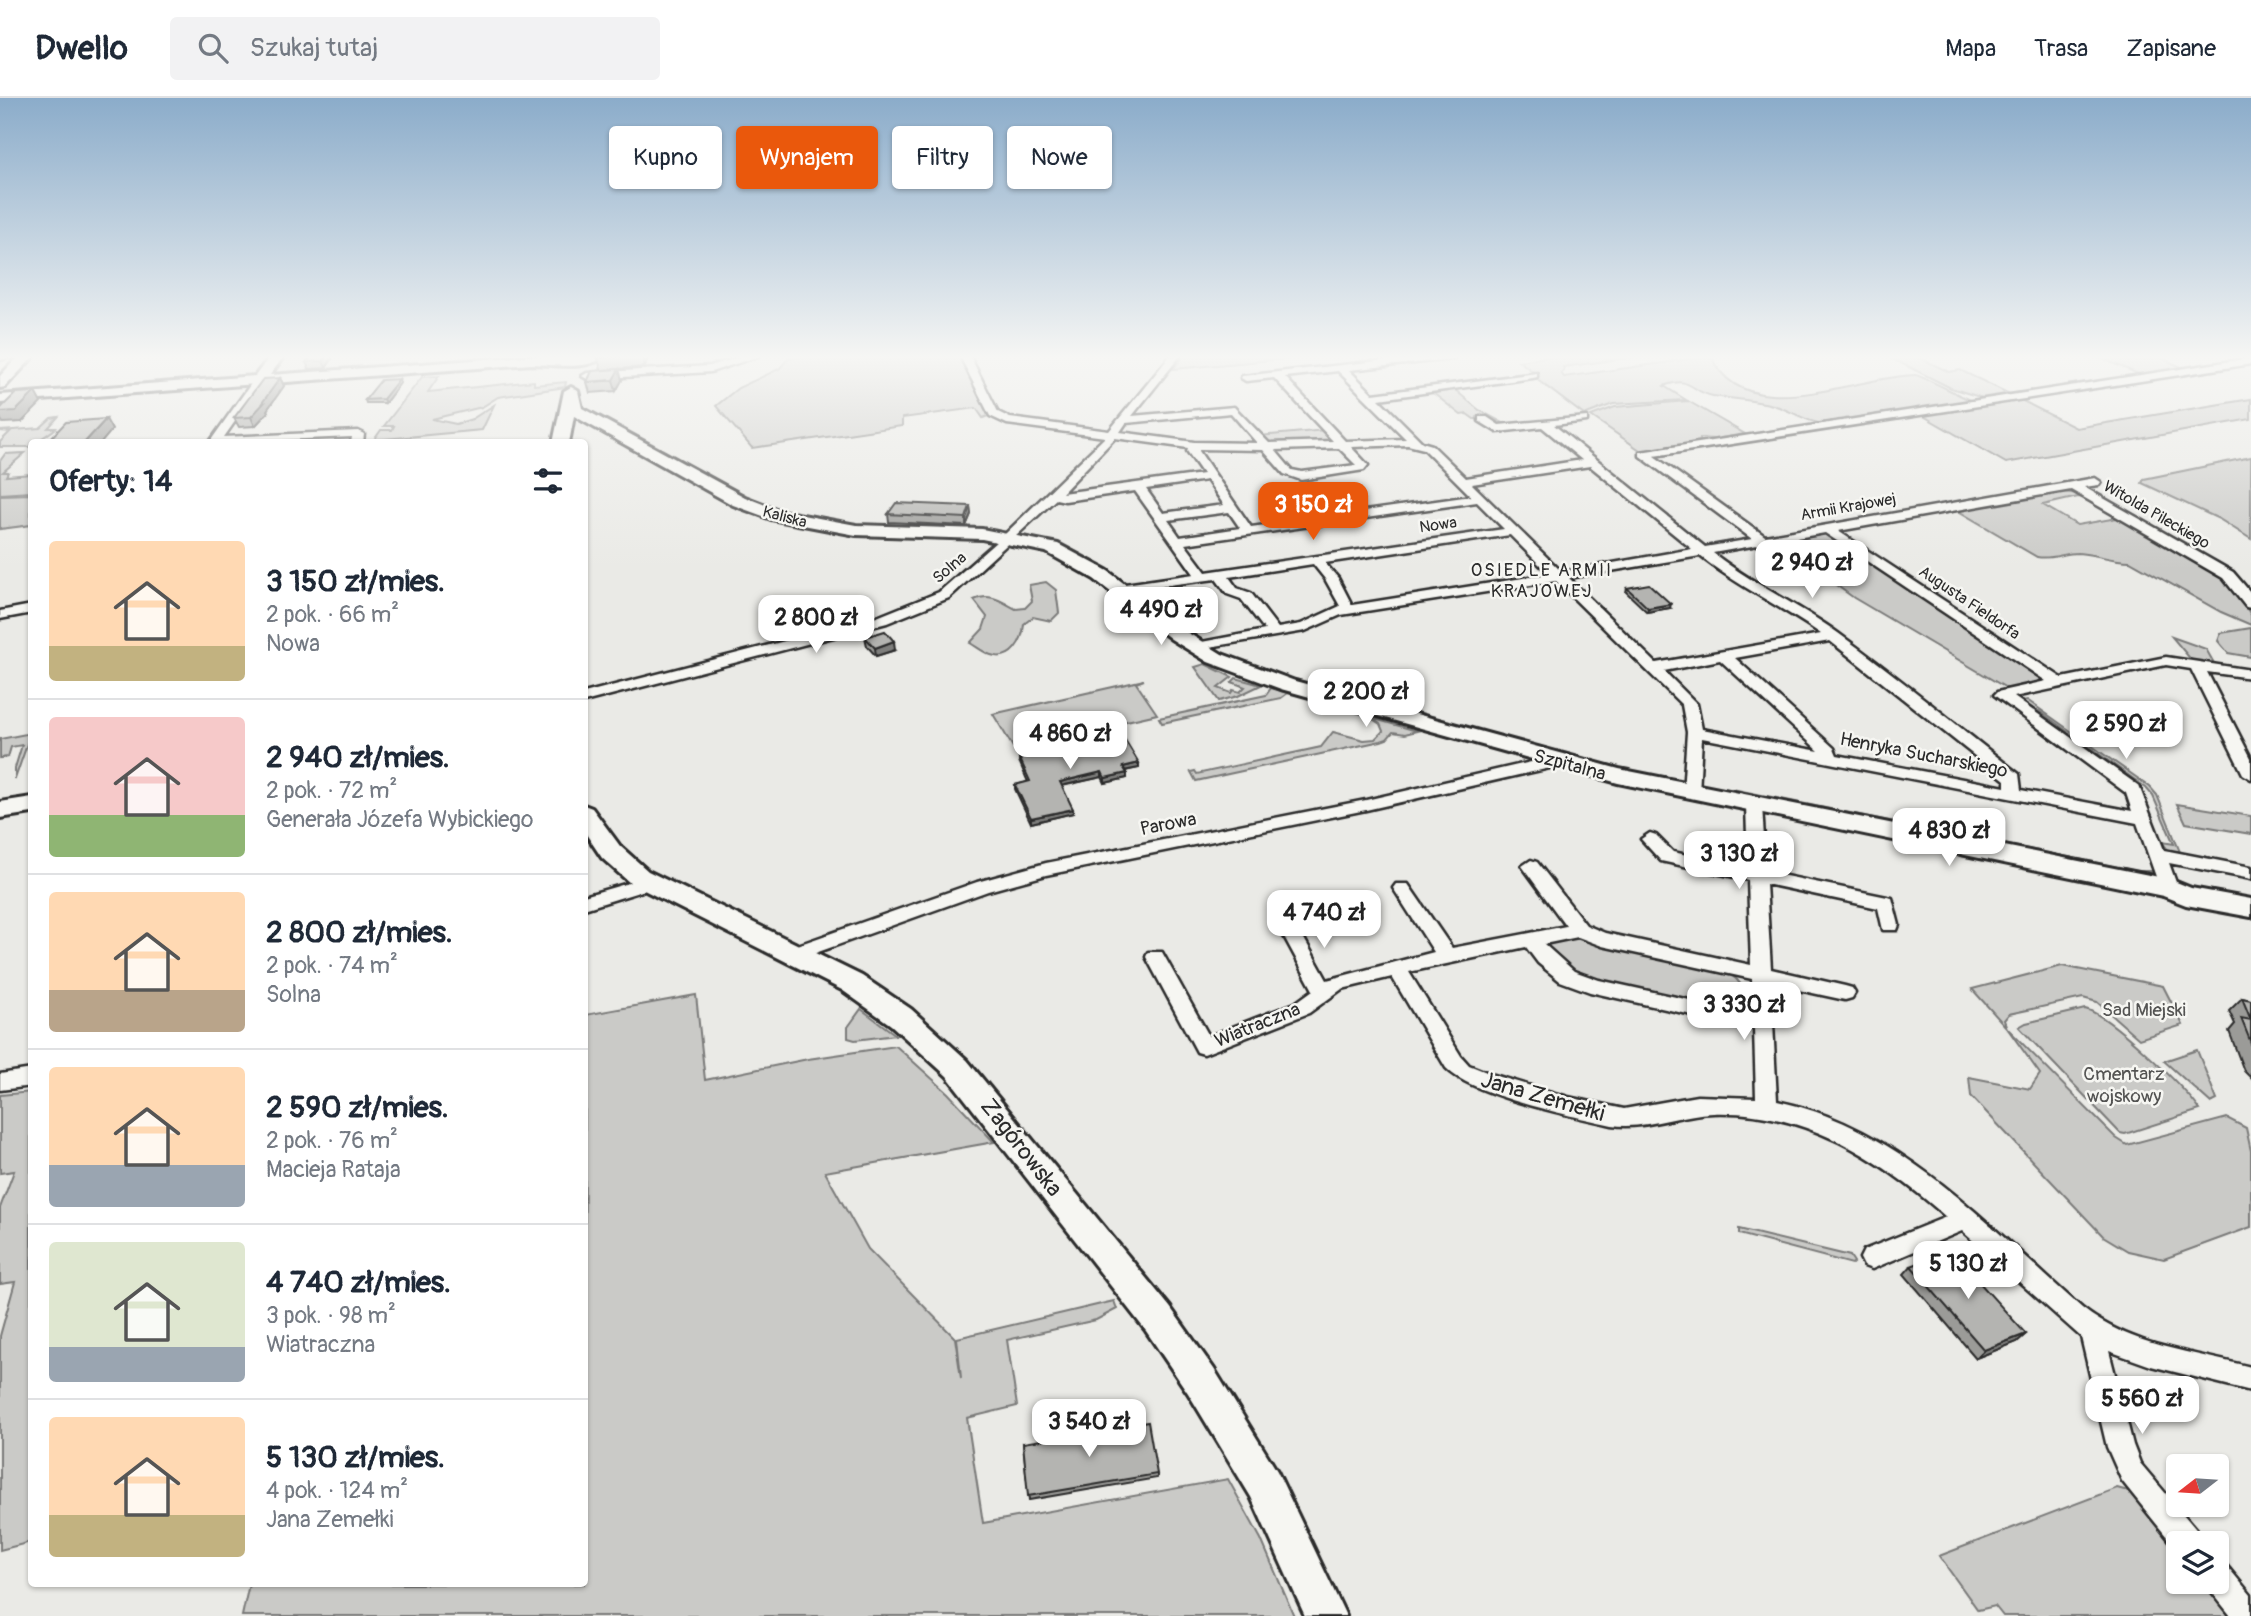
<!DOCTYPE html>
<html lang="pl">
<meta charset="utf-8">
<style>
:root{--surface:#fff;--page:#f2f2f3;--text:#1f2937;--muted:#747a83;--line:#e0e1e3;--accent:#ea580c}
body{margin:0;font-family:Pangolin,sans-serif;background:var(--page);color:var(--text);height:100vh;display:flex;flex-direction:column;font-size:26px;white-space:nowrap}
*{box-sizing:border-box;margin:0}
p{font-size:23px;color:var(--muted)}
.icon{flex:none;width:38px;height:38px;fill:none;stroke:currentColor;stroke-width:2;stroke-linecap:round;stroke-linejoin:round}
.map{position:relative;flex:1;overflow:hidden}
.details{position:absolute;left:28px;top:341px;width:560px;height:1148px;display:flex;flex-direction:column;background:var(--surface);border-radius:7px;box-shadow:0 2px 5px #0004}
.details>*{flex:none}
.guide{position:absolute;left:609px;top:28px;width:665px;height:63px;display:flex;gap:14px}
.needle{width:46px;rotate:253deg}
.buttons{position:absolute;left:2166px;top:1356px;display:grid;gap:14px}
.buttons a{display:grid;place-items:center;width:63px;height:63px;border-radius:7px;background:var(--surface);box-shadow:0 2px 5px #0004;font-size:35px}
.price{position:absolute;translate:-50% -60px;padding:0 16px;border-radius:14px;background:#fff;color:#222;font-size:23px;line-height:46px;filter:drop-shadow(0 2px 4px #0008)}
.price::after{content:'';position:absolute;left:50%;top:42px;width:21px;height:16px;margin-left:-10px;background:inherit;clip-path:polygon(0 0,100% 0,50% 100%)}
.price.active{background:var(--accent);color:#fff}
ul{padding:0;list-style:none}
li{display:flex;align-items:center;gap:21px;height:175px;padding:0 21px}
li+li{border-top:2px solid var(--line)}
li span{display:grid;place-items:center;flex:none;width:196px;height:140px;border-radius:7px;color:#555}
li>.icon{margin-inline-start:auto}
span .icon{width:84px;height:84px;fill:#fffc;stroke-width:1}
li b{font-size:30px}
h2{display:flex;justify-content:space-between;align-items:center;height:84px;padding:0 21px;font-size:30px}
.chip{padding:0 24px;border-radius:7px;background:var(--surface);box-shadow:0 2px 5px #0004;font-size:24px;line-height:63px}
.chip.active{background:var(--accent);color:#fff}
header{display:flex;align-items:center;gap:42px;box-sizing:border-box;height:98px;padding:0 35px;background:var(--surface);border-bottom:2px solid var(--line)}
header strong{font-size:33px}
nav{display:flex;gap:38px;margin-inline-start:auto;font-size:24px}
.search{width:490px;height:63px;background:var(--page);display:flex;align-items:center;gap:18px;box-sizing:border-box;padding:0 24px;border-radius:7px;color:var(--muted);font-size:26px}
.map>svg:first-child{display:block}
.green{fill:#cacac7;stroke:#7a7a79;stroke-width:2}
.lines{fill:none;stroke-linecap:round;stroke-linejoin:round}
.street-casing{stroke:#2b2b2b;stroke-width:5}
.secondary-casing{stroke:#2b2b2b;stroke-width:6}
.street{fill:#f6f6f2;fill-rule:evenodd}
.secondary{fill:#f6f6f2;fill-rule:evenodd}
.wall{fill:#9b9b98;stroke:#2b2b2b;stroke-width:2}
.shaded-wall{fill:#7e7e7c;stroke:#2b2b2b;stroke-width:2}
.building{fill:#b4b4b1;stroke:#2b2b2b;stroke-width:2}
.labels{text-anchor:middle;stroke-width:5;stroke-linejoin:round;paint-order:stroke}
.far-street-label{font-size:16px;fill:#2b2b2b;stroke:#f6f6f2}
.far-neighbourhood-label{font-size:18px;letter-spacing:2px;fill:#2b2b2b;stroke:#f6f6f2}
.street-label{font-size:19px;fill:#2b2b2b;stroke:#f6f6f2}
.park-label{font-size:19px;fill:#535352;stroke:#f6f6f2}
.near-street-label{font-size:23px;fill:#2b2b2b;stroke:#f6f6f2}
</style>
<header>
<strong>Dwello</strong>
<div class="search"><svg class="icon" aria-label="search" viewBox="0 0 24 24"><circle cx="10" cy="10" r="6"/><path d="M15 15l6 6"/></svg>Szukaj tutaj</div>
<nav><a>Mapa</a><a>Trasa</a><a>Zapisane</a></nav>
</header>
<div class="map">
<svg width="2251" height="1518" viewBox="0 0 2251 1518">
<rect width="100%" height="100%" fill="#eaeae6"/>
<filter id="ink" filterUnits="userSpaceOnUse"><feTurbulence type="fractalNoise" baseFrequency=".0143" numOctaves="2"/><feDisplacementMap in="SourceGraphic" scale="14" xChannelSelector="R" yChannelSelector="G"/><feConvolveMatrix kernelMatrix="1 2 1 2 8 2 1 2 1" color-interpolation-filters="sRGB"/></filter>
<g filter="url(#ink)">
<!-- green -->
<g class="green">
<polygon points="805,258 838,258 841,262 878,258 961,258 991,317 983,320 976,310 902,320 902,328 752,350 716,308 738,290 779,271 788,261"/>
<polygon points="1184,258 1317,258 1173,271"/>
<path d="M1554,258H1641L1563,269L1564,272L1561,275L1564,279L1711,258C1744,333 1855,278 1915,277C1921,277 1964,300 1974,304L1829,327C1805,324 1795,314 1773,307C1753,302 1733,301 1713,298C1690,294 1692,277 1664,288L1686,302L1613,306L1584,317L1535,280L1536,276L1519,263Z"/>
<polygon points="1887,258 1916,258 1949,274 1960,272 2014,298 1989,302 1951,290"/>
<polygon points="2096,258 2157,258 2188,272 2143,278"/>
<polygon points="439,278 428,294 534,283 534,287 566,284 565,289 498,299 482,309 432,321 456,326 472,321 494,307 482,332 374,342 381,332 392,332 394,328 384,328 422,279"/>
<path d="M1454,291L1479,312L1507,327C1495,328 1488,320 1474,321L1467,316L1461,317L1433,295Z"/>
<polygon points="2017,300 2076,330 2251,301 2251,321 2006,365 1920,316"/>
<polygon points="1688,303 1745,336 1714,341 1700,340 1700,343 1651,353 1640,352 1591,318 1615,309"/>
<path d="M58,319L48,330H56C51,335 42,339 36,345H32L30,349H0V344L10,334L0,333L40,330L51,320Z"/>
<polygon points="1326,332 1334,340 1329,343 1270,345 1259,338"/>
<polygon points="25,355 3,374 8,374 6,378 31,376 31,394 0,396 0,363 5,356"/>
<polygon points="2251,359 2251,441 2219,421 2142,385 2144,381"/>
<path d="M2062,394L2080,396L2091,401L2078,399L2043,407L2077,427L2123,419L2212,471L2233,488L2251,517V527L2221,514L2130,463C2112,463 2095,456 2078,455C2063,455 2052,462 2037,459L1955,411Z"/>
<polygon points="31,396 31,427 0,431 0,397"/>
<polygon points="1823,434 1835,438 2046,583 2008,591 1854,500 1775,443"/>
<path d="M1046,484L1056,492L1059,515L1051,523L1033,519L1024,526C1023,542 1012,564 991,557C984,555 977,549 970,545L983,531L987,519L974,502C990,494 1002,504 1016,511L1025,510L1032,503L1029,487Z"/>
<polygon points="2251,530 2251,559 2228,555 2218,543 2221,535"/>
<polygon points="2172,539 2206,551 2215,567 2193,564"/>
<polygon points="1205,566 1232,579 1218,590 1231,595 1233,592 1240,594 1245,589 1232,584 1236,580 1261,587 1238,598 1219,603 1195,569"/>
<polygon points="1144,582 1136,585 1157,616 1013,649 993,616"/>
<polygon points="1271,590 1288,595 1281,600 1162,625 1159,620 1266,597"/>
<polygon points="2027,602 2150,689 2157,697 2182,759 2169,753 2162,744 2174,746 2153,698 2146,690 2039,613 2031,614 2017,604"/>
<polygon points="2149,612 2154,616 2162,632 2134,634 2114,620"/>
<polygon points="1371,620 1417,633 1405,636 1393,634 1387,641 1381,643 1196,683 1191,674 1195,673 1197,676 1321,649 1333,634 1364,642 1375,641 1383,633 1380,626"/>
<polygon points="31,635 15,681 15,670 22,647 11,649 8,659 0,660 0,641"/>
<polygon points="1732,691 2137,773 2154,773 2145,777 1726,693"/>
<polygon points="2177,706 2251,718 2251,736 2186,725"/>
<path d="M1570,839L1727,875C1744,883 1746,895 1738,912L1733,913L1582,879L1547,854L1550,842Z"/>
<polygon points="2062,868 2163,888 2183,927 2139,941 2097,904 2083,900 2009,916 2004,922 2007,930 2116,1040 2127,1047 2227,1020 2246,1030 2251,1053 2251,1129 2164,1161 2128,1153 2103,1138 1971,998 1969,979 2030,991 2040,976 2007,930 1972,891"/>
<polygon points="696,897 705,982 808,961 896,948 948,995 994,1044 825,1074 868,1151 955,1240 961,1280 957,1240 1114,1203 1117,1211 1096,1222 1007,1242 1017,1308 967,1320 983,1425 1228,1381 1261,1441 1294,1518 242,1518 249,1486 584,1486 585,917"/>
<polygon points="861,911 896,937 855,942 848,940 848,929"/>
<path d="M2085,911C2110,917 2184,989 2200,1012L2125,1036L2120,1035L2019,929L2026,925Z"/>
<polygon points="2197,952 2217,1002 2211,1005 2164,963"/>
<polygon points="31,994 31,1444 0,1452 0,1238 15,1184 0,1186 0,1110 14,1073 0,1075 0,997"/>
<polygon points="1739,1131 1850,1158 1854,1164 1852,1166 1739,1136"/>
<polygon points="2117,1390 2139,1396 2179,1445 2179,1484 2210,1484 2238,1518 2003,1518 1995,1508 1978,1512 1939,1458"/>
</g>
<g class="lines">
<!-- street casing -->
<g class="street-casing">
<g id="street">
<polygon points="0,258 13,258 0,262"/>
<polygon points="743,258 759,258 711,274 587,281 582,278 587,275 710,268"/>
<path d="M960,258H970L998,314L1010,320L1109,333L1170,258H1180L1132,318L1234,309L1269,345L1333,343L1274,280L1246,283L1241,280L1242,278L1423,258H1457L1452,261L1349,272L1373,296L1537,275V279L1533,280L1379,301L1422,344L1432,347L1466,380L1582,362L1542,329L1497,334L1479,323V319H1487L1499,327L1587,319V323L1554,327L1705,449L1752,441L1640,358V354L2251,260V266L1654,358L1765,438L2095,380L2101,384L2099,387L2084,389L2233,474L2251,495V510L2246,509L2223,480L2071,392L1838,433L2062,580L2166,559L2251,572V580L2207,574L2251,660V681L2243,676L2191,571L2166,567L2014,599L2139,688L2164,752L2251,769V781L2169,765L2178,790L2175,794H2163L2160,790L2137,725L1702,640L1699,695L1697,699H1685L1683,695L1687,634L1682,607L1556,483L1341,517L1305,533L1191,552L1189,549L1191,546L1265,532L1241,501L1227,496L1216,481L1113,494V488L1118,487L1194,476L1135,393L1065,403L1056,401L949,500L887,525L584,604V595L877,519L939,494L1005,436L1105,339L1007,326L990,318ZM1338,273L1406,341L1345,343L1285,279ZM1231,315L1257,345L1194,344L1120,334L1126,325ZM1115,340L1188,350L1187,353L1203,376L1062,395ZM1408,347L1424,351L1471,398L1251,429L1199,353V351L1263,352L1284,376L1301,382L1364,372L1368,367L1351,349ZM1339,350L1356,367L1302,374L1292,372L1275,352ZM1590,368L1692,451L1562,474L1472,386ZM1207,382L1224,407L1163,415L1146,391ZM1477,404L1504,431L1206,474L1185,446ZM1229,414L1240,430L1180,439L1168,422ZM1825,435L2046,583L1997,594L1994,597L2126,695L2132,713L2021,692L2019,676C1959,629 1900,580 1838,535C1798,506 1752,486 1713,455ZM1510,437L1549,476L1352,507L1338,480L1325,465ZM1700,458C1737,488 1781,508 1821,536L1656,565L1569,480ZM1313,466L1325,481L1340,508L1301,526L1278,530L1251,495L1237,490L1229,479ZM1830,543L2005,682V689L1837,657L1834,650L1735,560ZM1720,562L1819,653L1702,631L1697,606L1664,573Z"/>
<polygon points="259,279 264,282 224,339 358,333 364,336 363,345 351,345 352,339 209,345 255,280"/>
<polygon points="32,507 32,515 0,521 0,513"/>
<polygon points="1557,658 1565,663 1563,667 1366,712 1046,777 988,793 796,862 789,860 787,855 789,850 977,784 1046,765 1366,702"/>
<path d="M1754,702L1762,707L1766,774L1892,800L1899,827L1897,832H1883L1878,810L1766,786L1771,871L1845,888L1852,890L1855,895L1852,900L1845,902L1771,886L1777,1003C1902,1029 1990,1130 2082,1210C2129,1248 2194,1254 2251,1269V1293L2151,1268L2109,1253L2133,1347L2140,1365L2200,1436L2204,1446H2179V1454L2122,1383L2107,1349L2081,1239L1962,1133L1872,1171L1864,1168L1860,1160L1864,1152L1946,1119C1880,1060 1804,1012 1713,1015C1679,1016 1646,1032 1612,1027C1572,1018 1473,998 1446,970L1392,879L1342,891L1309,915L1204,956L1197,954L1146,859L1148,854H1162L1209,938L1295,905L1313,892L1280,831L1282,826H1296L1327,882L1434,854L1393,790L1396,786H1408L1452,850L1566,828L1522,768L1531,762L1537,764L1586,827L1605,835L1751,867L1748,782L1661,763L1641,741L1650,735L1656,737L1673,754L1748,770L1746,707ZM1578,839L1602,848L1752,881L1753,916L1599,882L1574,873L1544,846ZM1526,849L1538,865L1560,883L1590,894L1754,931L1756,1000L1697,998L1624,1011L1568,999L1494,977L1469,967L1461,958L1409,874Z"/>
<polygon points="649,779 655,781 658,785 655,789 584,811 584,798"/>
<polygon points="32,971 32,988 0,992 0,976"/>
<polygon points="2217,1464 2227,1468 2251,1497 2251,1518 2231,1518 2207,1488 2205,1484 2217,1484"/>
</g>
</g>
<!-- secondary casing -->
<g class="secondary-casing">
<g id="secondary">
<polygon points="19,258 34,258 5,289 0,290 0,278"/>
<path d="M270,258H284L270,277L527,258L603,259C587,273 553,266 531,266L0,305V297L255,278Z"/>
<polygon points="571,289 578,293 582,310 745,399 781,413 856,427 982,431 1058,446 1108,473 1185,533 1222,556 1295,583 1619,671 2169,781 2191,790 2251,801 2251,819 2186,807 2163,798 1618,685 1281,591 1208,564 1171,541 1094,481 1046,454 982,441 856,437 771,421 733,407 574,318 569,345 553,345 564,293"/>
<polygon points="32,699 32,715 0,720 0,704"/>
<polygon points="584,707 592,710 620,748 648,773 862,878 911,911 967,962 1170,1209 1214,1271 1277,1373 1346,1518 1305,1518 1251,1399 1188,1295 1146,1233 947,978 891,927 842,892 630,785 602,760 584,733"/>
</g>
</g>
<!-- street -->
<use href="#street" class="street"/>
<!-- secondary -->
<use href="#secondary" class="secondary"/>
</g>
<!-- wall -->
<g class="wall">
<polygon points="311,258 331,258 332,261 326,270 309,271 306,264"/>
<polygon points="599,258 648,258 645,269 601,272 598,260"/>
<polygon points="280,280 284,288 267,312 268,314 255,328 239,329 234,320"/>
<polygon points="622,282 616,293 590,295 587,284"/>
<polygon points="400,285 385,305 366,305 365,302"/>
<polygon points="970,408 971,416 966,428 889,424 888,416"/>
<polygon points="1627,490 1670,510 1647,514 1626,494"/>
<polygon points="865,539 895,552 876,558 867,548"/>
<polygon points="1105,640 1139,665 1139,670 1125,673 1127,680 1105,685 1102,679 1062,688 1073,715 1031,725 1015,691 1015,687 1028,684 1019,663 1019,659"/>
<polygon points="2242,900 2251,902 2251,980 2244,973 2229,933 2235,926 2229,913"/>
<polygon points="1911,1168 2026,1236 2017,1244 1976,1260 1904,1176"/>
<polygon points="1023,1345 1157,1376 1157,1380 1029,1402"/>
</g>
<!-- shaded-wall -->
<g class="shaded-wall">
<polygon points="327,258 331,258 332,261 326,270 323,263"/>
<polygon points="642,258 648,258 645,269"/>
<polygon points="619,271 622,282 616,293 613,282"/>
<polygon points="280,280 284,288 267,312 268,314 255,328 251,319"/>
<polygon points="399,281 400,285 385,305 383,301"/>
<polygon points="35,294 41,305 22,324 3,325 0,320 0,314"/>
<polygon points="106,321 112,332 101,345 84,345"/>
<polygon points="970,408 971,416 966,428 966,420"/>
<polygon points="1671,506 1670,510 1647,514 1648,510"/>
<polygon points="894,543 895,552 876,558 875,550"/>
<polygon points="1139,665 1139,670 1123,673 1123,669"/>
<polygon points="1102,674 1102,679 1060,688 1060,684"/>
<polygon points="1127,675 1127,680 1105,685 1105,680"/>
<polygon points="1073,711 1073,715 1031,725 1031,720"/>
<polygon points="2026,1236 2017,1244 1976,1260 1984,1252"/>
</g>
<!-- building -->
<g class="building">
<polygon points="311,258 327,258 323,263 306,264"/>
<polygon points="599,258 634,258 598,260"/>
<polygon points="619,271 613,282 587,284 592,273"/>
<polygon points="280,280 262,305 264,305 251,319 234,320 263,281"/>
<polygon points="399,281 383,301 365,302 381,282"/>
<polygon points="35,294 16,313 0,314 0,311 16,295"/>
<polygon points="106,321 84,345 46,345 66,324"/>
<polygon points="896,405 970,408 966,420 888,416"/>
<polygon points="1649,486 1671,506 1648,510 1627,490"/>
<polygon points="885,533 894,543 875,550 865,539"/>
<polygon points="1122,637 1139,665 1123,669 1127,675 1105,680 1102,674 1060,684 1073,711 1031,720 1015,687 1030,683 1019,659 1104,638 1105,640"/>
<polygon points="2242,900 2251,902 2251,945 2241,920 2251,922"/>
<polygon points="1951,1153 2026,1236 1984,1252 1911,1168"/>
<polygon points="1148,1324 1157,1376 1028,1398 1023,1345"/>
</g>
</g>
<!-- sky -->
<linearGradient id="sky" x2="0" y2="1"><stop stop-color="#8bacca"/><stop offset="0.55" stop-color="#f6f6f4"/><stop offset="1" stop-color="#f6f6f4" stop-opacity="0"/></linearGradient>
<rect width="2251" height="471" fill="url(#sky)"/>
<g class="labels">
<!-- far-street labels -->
<g class="far-street-label">
<text transform="translate(1848 408) rotate(-10)" y="6">Armii Krajowej</text>
<text transform="translate(2157 416) rotate(30)" y="6">Witolda Pileckiego</text>
<text transform="translate(785 418) rotate(15)" y="6">Kaliska</text>
<text transform="translate(1438 426) rotate(-8)" y="6">Nowa</text>
<text transform="translate(949 469) rotate(-40)" y="6">Solna</text>
<text transform="translate(1970 504) rotate(34)" y="6">Augusta Fieldorfa</text>
</g>
<!-- far-neighbourhood labels -->
<g class="far-neighbourhood-label">
<text x="1542" y="478">OSIEDLE ARMII<tspan x="1542" dy="21">KRAJOWEJ</tspan></text>
</g>
<!-- street labels -->
<g class="street-label">
<text transform="translate(1924 656) rotate(11)" y="7">Henryka Sucharskiego</text>
<text transform="translate(1570 666) rotate(15)" y="7">Szpitalna</text>
<text transform="translate(1168 725) rotate(-11)" y="7">Parowa</text>
<text transform="translate(1257 926) rotate(-22)" y="7">Wiatraczna</text>
</g>
<!-- park labels -->
<g class="park-label">
<text x="2144" y="918">Sad Miejski</text>
<text x="2124" y="982">Cmentarz<tspan x="2124" dy="22">wojskowy</tspan></text>
</g>
<!-- near-street labels -->
<g class="near-street-label">
<text transform="translate(1543 998) rotate(16)" y="8">Jana Zemełki</text>
<text transform="translate(1022 1049) rotate(52)" y="8">Zagórowska</text>
</g>
</g>
</svg>
<div class="buttons">
<a><svg class="needle" viewBox="-14 -14 28 28"><path d="M0-13l5 13h-10z" fill="#e53935"/><path d="M0 13l5-13h-10z" fill="#747a83"/></svg></a>
<a><svg class="icon" aria-label="layers" viewBox="0 0 24 24"><path d="M12 4l9 5-9 5-9-5zM3 14l9 5 9-5"/></svg></a>
</div>
<b class="price active" style="left:1313px;top:444px">3 150 zł</b>
<b class="price" style="left:1812px;top:502px">2 940 zł</b>
<b class="price" style="left:1161px;top:549px">4 490 zł</b>
<b class="price" style="left:816px;top:557px">2 800 zł</b>
<b class="price" style="left:1366px;top:631px">2 200 zł</b>
<b class="price" style="left:2126px;top:663px">2 590 zł</b>
<b class="price" style="left:1070px;top:673px">4 860 zł</b>
<b class="price" style="left:1949px;top:770px">4 830 zł</b>
<b class="price" style="left:1739px;top:793px">3 130 zł</b>
<b class="price" style="left:1324px;top:852px">4 740 zł</b>
<b class="price" style="left:1744px;top:944px">3 330 zł</b>
<b class="price" style="left:1968px;top:1203px">5 130 zł</b>
<b class="price" style="left:2142px;top:1338px">5 560 zł</b>
<b class="price" style="left:1089px;top:1361px">3 540 zł</b>
<div class="guide">
<a class="chip">Kupno</a>
<a class="chip active">Wynajem</a>
<a class="chip">Filtry</a>
<a class="chip">Nowe</a>
</div>
<section class="details">
<h2>Oferty: 14<svg class="icon" aria-label="filters" viewBox="0 0 24 24"><path d="M4 7h16M4 17h16"/><circle cx="9" cy="7" r="2"/><circle cx="15" cy="17" r="2"/></svg></h2>
<ul>
<li><span style="background:linear-gradient(#ffd9b3 75%,#c2b280 0)"><svg class="icon" aria-label="home" viewBox="0 0 24 24"><path d="M3 11l9-7 9 7M6 9v11h12V9"/></svg></span><div><b>3 150 zł/mies.</b><p>2 pok. · 66 m²</p><p>Nowa</p></div></li>
<li><span style="background:linear-gradient(#f6c9c9 70%,#8fb573 0)"><svg class="icon" aria-label="home" viewBox="0 0 24 24"><path d="M3 11l9-7 9 7M6 9v11h12V9"/></svg></span><div><b>2 940 zł/mies.</b><p>2 pok. · 72 m²</p><p>Generała Józefa Wybickiego</p></div></li>
<li><span style="background:linear-gradient(#ffd9b3 70%,#b9a48a 0)"><svg class="icon" aria-label="home" viewBox="0 0 24 24"><path d="M3 11l9-7 9 7M6 9v11h12V9"/></svg></span><div><b>2 800 zł/mies.</b><p>2 pok. · 74 m²</p><p>Solna</p></div></li>
<li><span style="background:linear-gradient(#ffd9b3 70%,#9aa5b1 0)"><svg class="icon" aria-label="home" viewBox="0 0 24 24"><path d="M3 11l9-7 9 7M6 9v11h12V9"/></svg></span><div><b>2 590 zł/mies.</b><p>2 pok. · 76 m²</p><p>Macieja Rataja</p></div></li>
<li><span style="background:linear-gradient(#dfe7d0 75%,#9aa5b1 0)"><svg class="icon" aria-label="home" viewBox="0 0 24 24"><path d="M3 11l9-7 9 7M6 9v11h12V9"/></svg></span><div><b>4 740 zł/mies.</b><p>3 pok. · 98 m²</p><p>Wiatraczna</p></div></li>
<li><span style="background:linear-gradient(#ffd9b3 70%,#c2b280 0)"><svg class="icon" aria-label="home" viewBox="0 0 24 24"><path d="M3 11l9-7 9 7M6 9v11h12V9"/></svg></span><div><b>5 130 zł/mies.</b><p>4 pok. · 124 m²</p><p>Jana Zemełki</p></div></li>
</ul>
</section>
</div>
